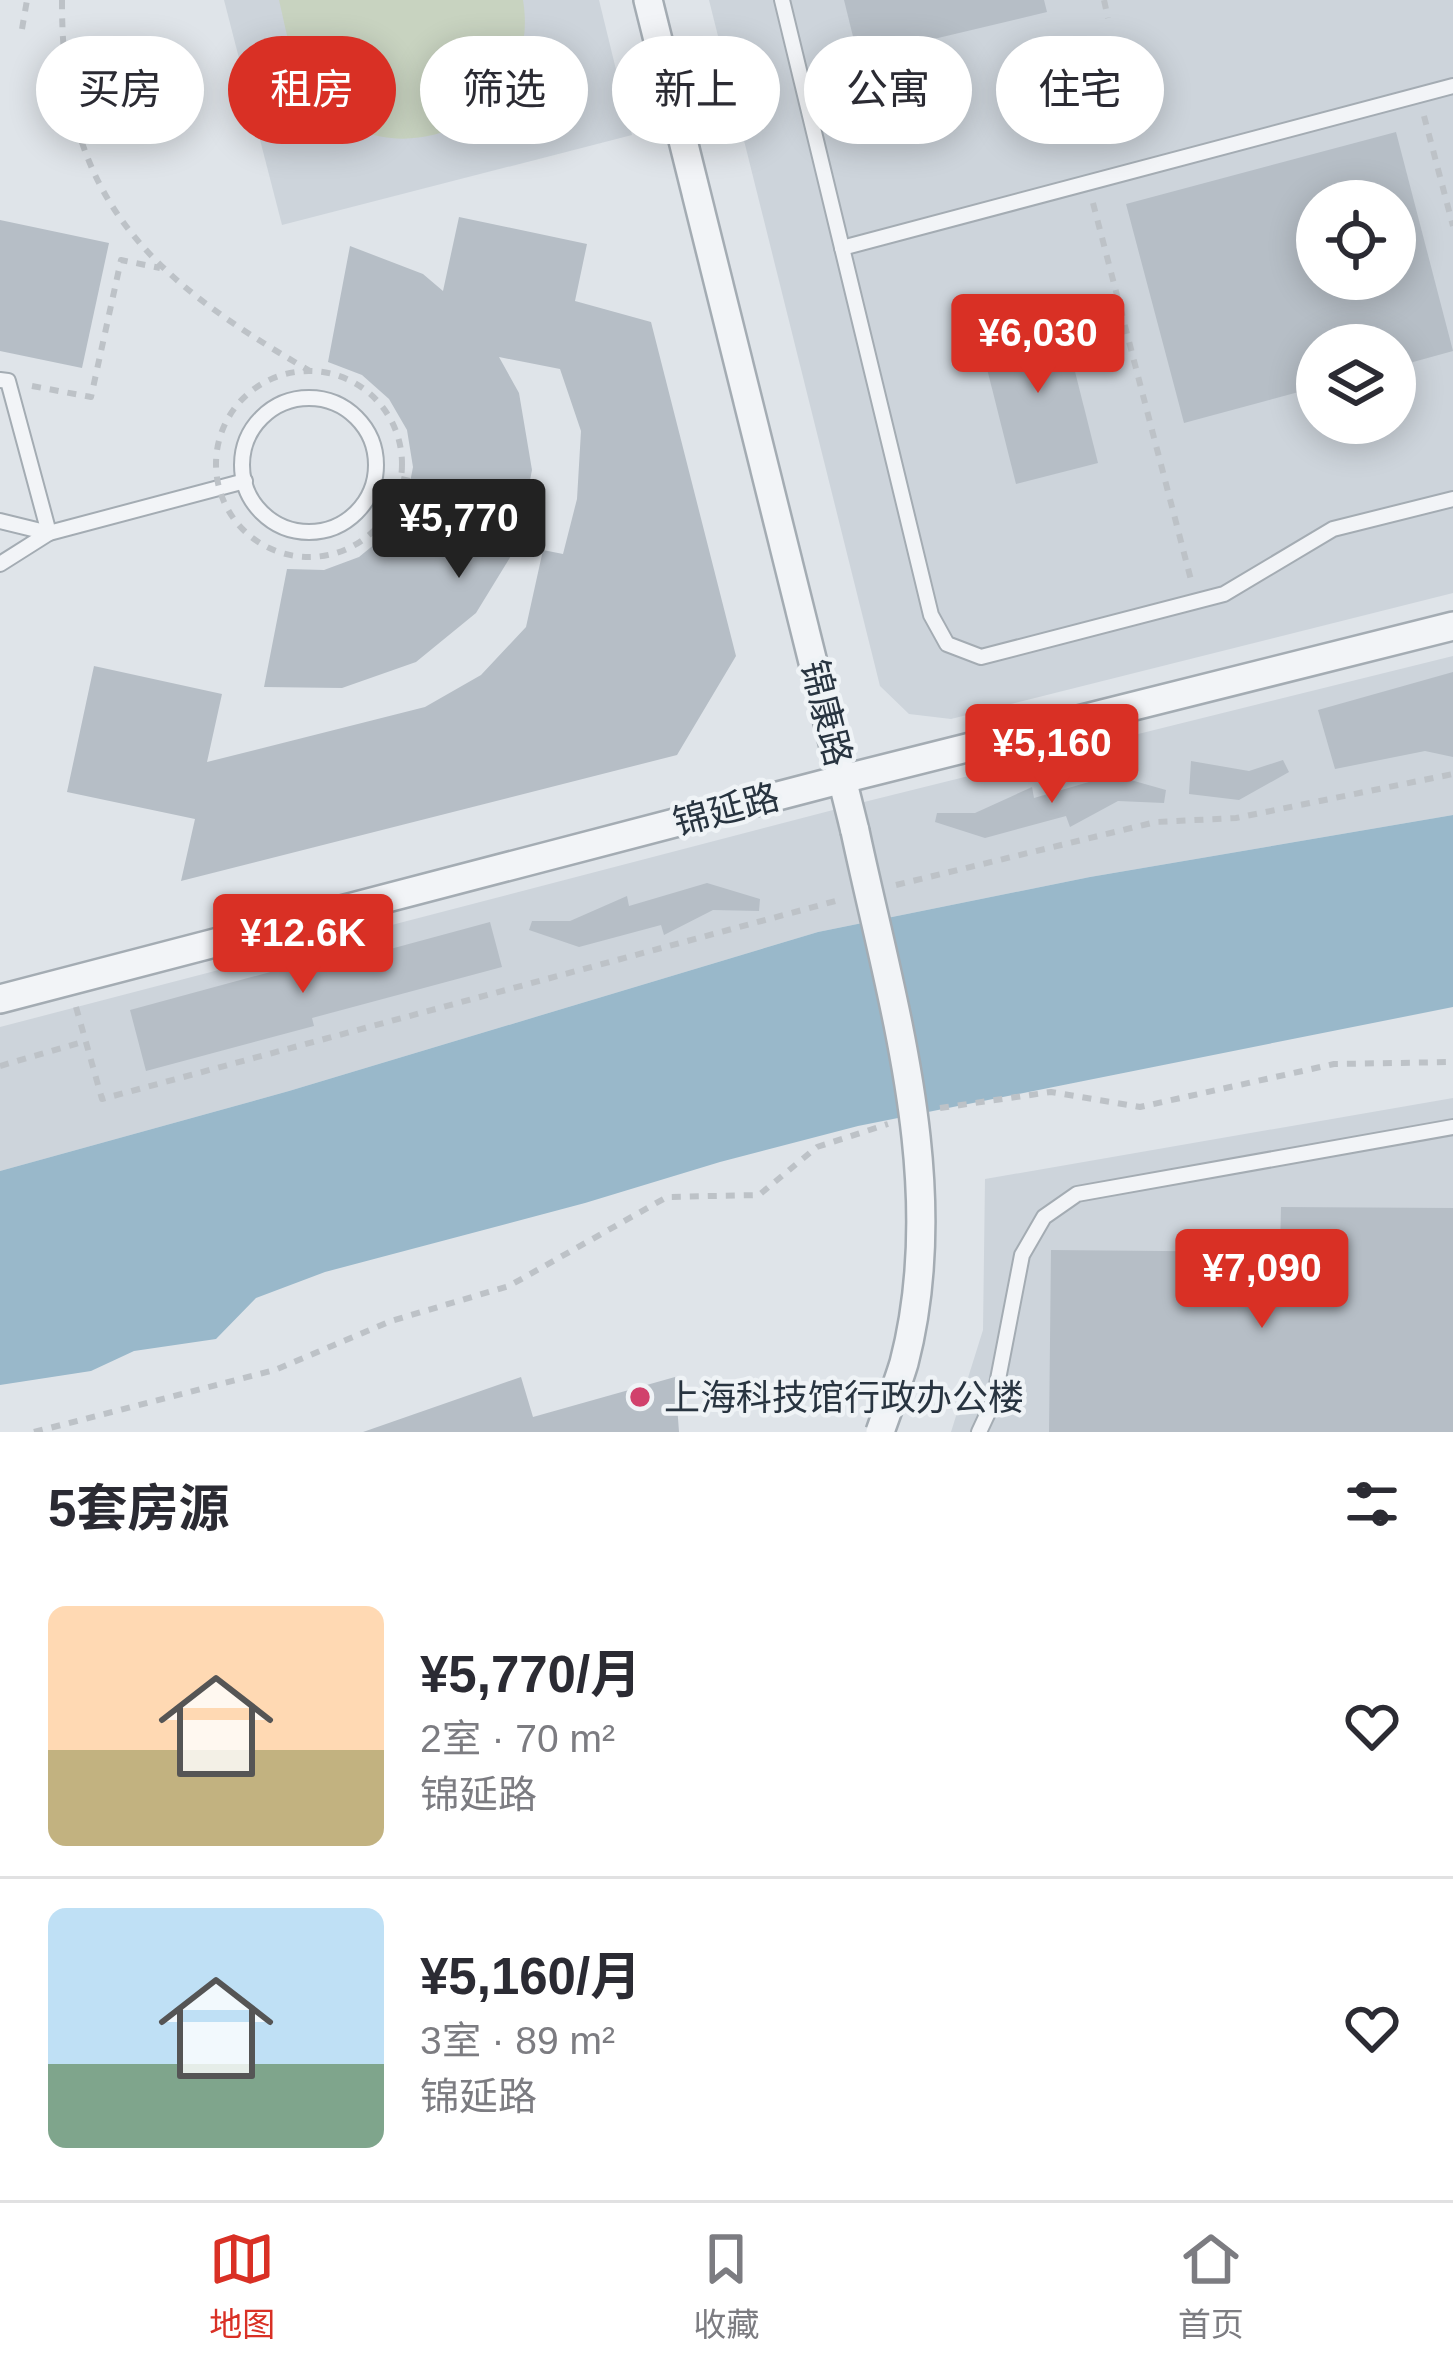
<!DOCTYPE html>
<html lang="zh">
<meta charset="utf-8">
<style>
:root{--surface:#fff;--page:#f7f7f7;--text:#2b2b33;--muted:#7c7c81;--line:#e1e1e2;--accent:#d93025}
body{margin:0;font-family:Helvetica,"Noto Sans SC",sans-serif;background:var(--page);color:var(--text);height:100vh;display:flex;flex-direction:column;font-size:45px;white-space:nowrap}
*{box-sizing:border-box;margin:0}
p{font-size:39px;color:var(--muted)}
.icon{flex:none;width:66px;height:66px;fill:none;stroke:currentColor;stroke-width:2;stroke-linecap:round;stroke-linejoin:round}
.map{position:relative;height:1432px;overflow:hidden}
.details{display:flex;flex-direction:column;background:var(--surface);flex:1}
.details>*{flex:none}
.guide{position:absolute;left:36px;top:36px;width:1383px;height:108px;display:flex;gap:24px}
.tools{position:absolute;left:1296px;top:180px;display:grid;gap:24px}
.tools a{display:grid;place-items:center;width:120px;height:120px;border-radius:50%;background:var(--surface);box-shadow:0 6px 30px #0003;font-size:60px}
.price{position:absolute;translate:-50% -102px;padding:0 27px;border-radius:12px;background:var(--accent);color:#fff;font-size:39px;line-height:78px;filter:drop-shadow(0 3px 6px #0008)}
.price::after{content:'';position:absolute;left:50%;top:72px;width:36px;height:27px;margin-left:-18px;background:inherit;clip-path:polygon(0 0,100% 0,50% 100%)}
.price.active{background:#222;color:#fff}
ul{padding:0;list-style:none}
li{display:flex;align-items:center;gap:36px;height:300px;padding:0 48px}
li+li{border-top:3px solid var(--line)}
li span{display:grid;place-items:center;flex:none;width:336px;height:240px;border-radius:18px;color:#555}
li>.icon{margin-inline-start:auto}
span .icon{width:144px;height:144px;fill:#fffc;stroke-width:1}
li b{font-size:51px}
h2{display:flex;justify-content:space-between;align-items:center;height:144px;padding:0 48px;font-size:51px}
.tag{padding:0 42px;border-radius:54px;background:var(--surface);box-shadow:0 6px 30px #0003;font-size:42px;line-height:108px}
.tag.active{background:var(--accent);color:#fff}
.tab-bar{display:flex;justify-content:space-around;align-items:center;height:168px;border-top:3px solid var(--line);background:var(--surface);font-size:33px;color:var(--muted)}
.tab-bar a{display:grid;justify-items:center;gap:6px}
.tab-bar .active{color:var(--accent)}
.map>svg:first-child{display:block}
.built{fill:#cdd4db;fill-rule:evenodd}
.green{fill:#c8d3c0}
.water{fill:#99b8ca}
.building{fill:#b6bec6;fill-rule:evenodd}
.lines{fill:none;stroke-linecap:round;stroke-linejoin:round}
.lane-casing{stroke:#a4acb3;stroke-width:18}
.street-casing{stroke:#a4acb3;stroke-width:32}
.path{stroke:#bdc2c7;stroke-width:6;stroke-dasharray:9 9;stroke-linecap:butt}
.lane{stroke:#f2f4f7;stroke-width:14}
.street{stroke:#f2f4f7;stroke-width:27}
.street-bridge-casing{stroke:#a4acb3;stroke-width:32;stroke-linecap:butt}
.path-bridge{stroke:#bdc2c7;stroke-width:6;stroke-dasharray:9 9;stroke-linecap:butt}
.street-bridge{stroke:#f2f4f7;stroke-width:27}
.poi-dot{fill:#d1416c;stroke:#eff3f6;stroke-width:4.5}
.labels{text-anchor:middle;stroke-width:9;stroke-linejoin:round;paint-order:stroke}
.street-label{font-size:36px;fill:#283440;stroke:#eff3f6}
.poi-label{font-size:36px;fill:#283440;stroke:#eff3f6;text-anchor:start}
</style>
<div class="map">
<svg width="1453" height="1432" viewBox="0 0 1453 1432">
<rect width="100%" height="100%" fill="#dfe4e9"/>
<!-- built -->
<g class="built">
<polygon points="224,0 599,0 632,135 282,225"/>
<path d="M709,0H1453V593L951,719L909,714L880,686ZM1317,201H1395V279H1317ZM1317,345H1395V423H1317Z"/>
<polygon points="1453,656 1453,815 1090,877 818,932 289,1091 0,1171 0,1027 860,803"/>
<polygon points="1453,1098 1453,1432 951,1432 983,1330 985,1179"/>
</g>
<!-- green -->
<path class="green" d="M279,0H523C545,130 369,193 303,80C290,57 285,25 279,0Z"/>
<!-- water -->
<polygon class="water" points="1453,815 1453,1007 858,1126 720,1162 585,1203 325,1272 256,1298 216,1339 134,1351 91,1371 0,1385 0,1171 289,1091 818,932 1090,877"/>
<!-- building -->
<g class="building">
<polygon points="844,0 1044,0 1047,12 858,57"/>
<path d="M1396,132L1453,351L1395,367V345H1317V387L1184,423L1126,204ZM1317,201H1395V279H1317Z"/>
<polygon points="459,217 587,244 575,301 651,322 736,656 677,755 181,881 195,819 67,792 94,666 222,694 207,762 425,707 481,675 526,627 543,550 563,554 577,499 581,431 560,369 499,357 519,393 532,470 517,546 476,613 416,662 342,688 264,687 287,569 324,570 359,557 387,534 406,503 413,467 407,430 389,399 362,375 328,362 350,246 423,274 443,291"/>
<polygon points="0,220 109,243 82,368 0,351"/>
<polygon points="1059,308 1098,463 1016,484 977,329"/>
<polygon points="1453,672 1453,757 1425,751 1335,769 1318,710"/>
<polygon points="1283,760 1289,772 1239,800 1189,794 1191,761 1249,771"/>
<polygon points="1113,775 1166,790 1164,803 1118,801 1070,827 1066,816 985,838 935,822 937,813 975,813 1032,787 1034,798"/>
<polygon points="707,883 760,899 759,911 713,910 664,935 661,925 579,947 529,930 532,921 570,921 627,896 629,906"/>
<polygon points="490,922 502,967 312,1018 314,1026 146,1071 130,1010 296,965 298,974"/>
<polygon points="1281,1207 1453,1208 1453,1432 1049,1432 1051,1250 1280,1252"/>
<polygon points="521,1377 533,1417 675,1377 679,1432 363,1432"/>
</g>
<g class="lines">
<!-- lane casing -->
<g class="lane-casing">
<g id="lane">
<polyline points="782,0 931,615 947,644 981,657 1224,594 1333,529 1453,499"/>
<polyline points="842,248 1453,86"/>
<polyline points="0,380 8,381 49,533 245,481"/>
<circle cx="309" cy="465" r="67"/>
<polyline points="0,521 49,533 0,564"/>
<polyline points="979,1432 994,1400 1022,1255 1044,1217 1077,1194 1453,1127"/>
</g>
</g>
<!-- street casing -->
<g class="street-casing">
<g id="street">
<polyline points="648,0 855,831"/>
<polyline points="0,999 843,779 1453,626"/>
</g>
</g>
<!-- path -->
<g class="path">
<path d="M62,0C61,198 148,277 310,371"/>
<polyline points="1104,0 1108,18"/>
<polyline points="22,29 27,0"/>
<polyline points="1424,116 1453,226"/>
<polyline points="1093,203 1191,580"/>
<polyline points="32,386 91,397 121,260 160,268"/>
<polyline points="401,479 410,481"/>
<polyline points="896,885 1156,822 1236,818 1453,774"/>
<polyline points="76,1007 102,1099 843,899"/>
<polyline points="0,1066 86,1041"/>
<polyline points="940,1108 1051,1092 1140,1107 1334,1064 1453,1062"/>
<polyline points="34,1432 275,1370 391,1321 509,1286 667,1197 759,1195 817,1147 888,1124"/>
</g>
<!-- lane -->
<use href="#lane" class="lane"/>
<!-- street -->
<use href="#street" class="street"/>
<!-- street-bridge casing -->
<g class="street-bridge-casing">
<path id="street-bridge" d="M855,831C892,1004 950,1186 904,1363C897,1386 888,1409 880,1432"/>
</g>
<!-- path-bridge -->
<circle class="path-bridge" cx="309" cy="464" r="93"/>
<!-- street-bridge -->
<use href="#street-bridge" class="street-bridge"/>
</g>
<!-- markers -->
<circle class="poi-dot" cx="640" cy="1397" r="12"/>
<g class="labels">
<!-- street labels -->
<g class="street-label">
<text transform="translate(827 713) rotate(76)" y="13">锦康路</text>
<text transform="translate(726 809) rotate(-15)" y="13">锦延路</text>
</g>
<!-- poi labels -->
<g class="poi-label">
<text x="664" y="1410">上海科技馆行政办公楼</text>
</g>
</g>
</svg>
<div class="tools">
<a><svg class="icon" aria-label="locate" viewBox="0 0 24 24"><circle cx="12" cy="12" r="6"/><path d="M12 2v4M12 18v4M2 12h4M18 12h4"/></svg></a>
<a><svg class="icon" aria-label="layers" viewBox="0 0 24 24"><path d="M12 4l9 5-9 5-9-5zM3 14l9 5 9-5"/></svg></a>
</div>
<b class="price" style="left:1038px;top:396px">¥6,030</b>
<b class="price active" style="left:459px;top:581px">¥5,770</b>
<b class="price" style="left:1052px;top:806px">¥5,160</b>
<b class="price" style="left:303px;top:996px">¥12.6K</b>
<b class="price" style="left:1262px;top:1331px">¥7,090</b>
<div class="guide">
<a class="tag">买房</a>
<a class="tag active">租房</a>
<a class="tag">筛选</a>
<a class="tag">新上</a>
<a class="tag">公寓</a>
<a class="tag">住宅</a>
</div>
</div>
<section class="details">
<h2>5套房源<svg class="icon" aria-label="filters" viewBox="0 0 24 24"><path d="M4 7h16M4 17h16"/><circle cx="9" cy="7" r="2"/><circle cx="15" cy="17" r="2"/></svg></h2>
<ul>
<li><span style="background:linear-gradient(#ffd9b3 60%,#c2b280 0)"><svg class="icon" aria-label="home" viewBox="0 0 24 24"><path d="M3 11l9-7 9 7M6 9v11h12V9"/></svg></span><div><b>¥5,770/月</b><p>2室 · 70 m²</p><p>锦延路</p></div><svg class="icon" aria-label="heart" viewBox="0 0 24 24"><path d="M12 20l-8-8c-3-5 5-10 8-4 3-6 11-1 8 4z"/></svg></li>
<li><span style="background:linear-gradient(#bfe0f5 65%,#7fa58c 0)"><svg class="icon" aria-label="home" viewBox="0 0 24 24"><path d="M3 11l9-7 9 7M6 9v11h12V9"/></svg></span><div><b>¥5,160/月</b><p>3室 · 89 m²</p><p>锦延路</p></div><svg class="icon" aria-label="heart" viewBox="0 0 24 24"><path d="M12 20l-8-8c-3-5 5-10 8-4 3-6 11-1 8 4z"/></svg></li>
</ul>
</section>
<nav class="tab-bar">
<a class="active"><svg class="icon" aria-label="map" viewBox="0 0 24 24"><path d="M3 6l6-2 6 2 6-2v14l-6 2-6-2-6 2zM9 4v14M15 6v14"/></svg>地图</a>
<a><svg class="icon" aria-label="saved" viewBox="0 0 24 24"><path d="M7 4h10v16l-5-4-5 4z"/></svg>收藏</a>
<a><svg class="icon" aria-label="home" viewBox="0 0 24 24"><path d="M3 11l9-7 9 7M6 9v11h12V9"/></svg>首页</a>
</nav>
